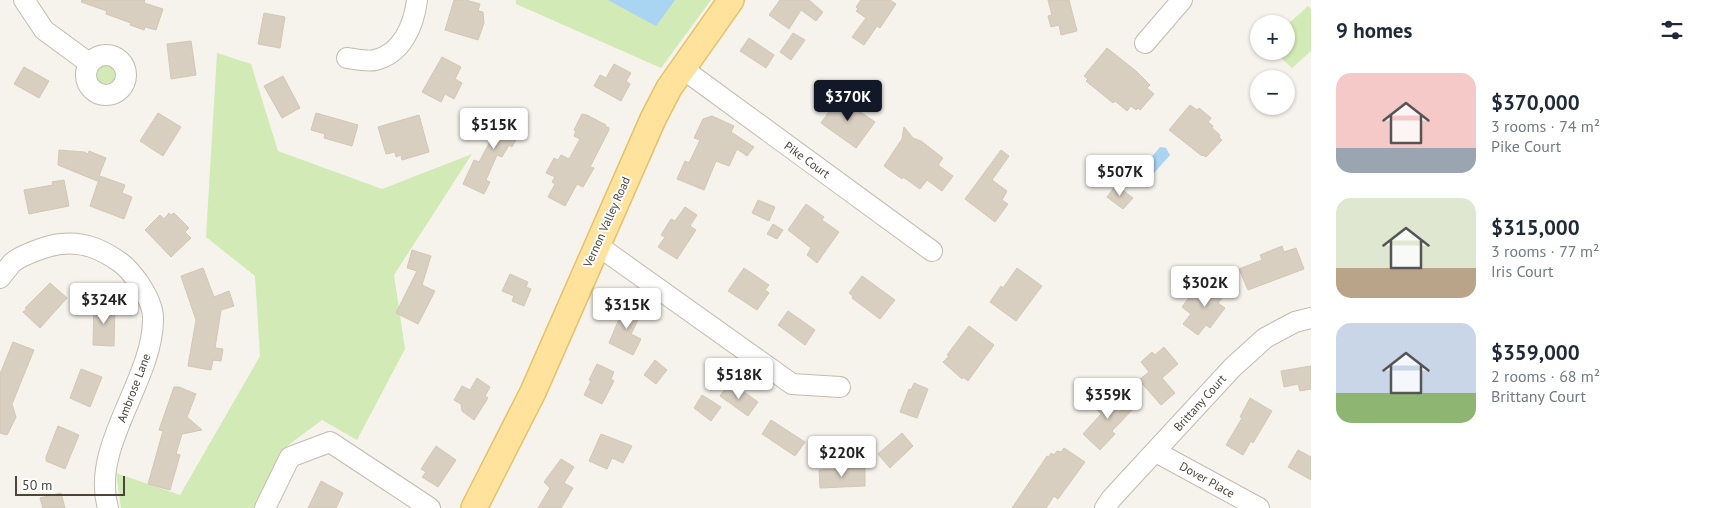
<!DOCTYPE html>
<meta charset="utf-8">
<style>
:root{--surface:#fff;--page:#f2f2f3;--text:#1f2937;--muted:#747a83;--accent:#111827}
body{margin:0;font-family:"PT Sans",sans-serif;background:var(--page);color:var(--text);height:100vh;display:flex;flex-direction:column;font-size:19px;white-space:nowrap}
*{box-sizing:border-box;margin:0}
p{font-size:16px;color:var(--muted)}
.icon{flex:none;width:28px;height:28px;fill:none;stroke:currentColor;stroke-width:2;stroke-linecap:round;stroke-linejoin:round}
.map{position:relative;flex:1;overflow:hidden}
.drawer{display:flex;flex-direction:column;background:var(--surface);width:400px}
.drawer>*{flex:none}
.tools{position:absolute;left:1250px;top:15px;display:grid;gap:10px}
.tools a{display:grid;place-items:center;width:45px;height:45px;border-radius:50%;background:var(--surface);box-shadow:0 1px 4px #0004;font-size:25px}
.scale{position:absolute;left:15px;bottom:12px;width:110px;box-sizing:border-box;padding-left:5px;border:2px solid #4b4439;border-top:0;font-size:14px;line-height:18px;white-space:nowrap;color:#4b4439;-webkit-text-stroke:4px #fff;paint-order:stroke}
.price{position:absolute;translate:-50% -42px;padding:0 11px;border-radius:5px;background:#fff;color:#222;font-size:16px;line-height:32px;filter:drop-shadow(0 1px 2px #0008)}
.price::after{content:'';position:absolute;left:50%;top:30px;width:15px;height:11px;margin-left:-8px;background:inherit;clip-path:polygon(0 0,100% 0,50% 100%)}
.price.selected{background:var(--accent);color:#fff}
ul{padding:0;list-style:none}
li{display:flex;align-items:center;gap:15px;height:125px;padding:0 25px}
li span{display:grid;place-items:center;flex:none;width:140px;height:100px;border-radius:15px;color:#555}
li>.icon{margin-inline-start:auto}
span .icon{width:60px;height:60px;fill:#fffc;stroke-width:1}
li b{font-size:21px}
h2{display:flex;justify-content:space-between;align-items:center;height:60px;padding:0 25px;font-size:21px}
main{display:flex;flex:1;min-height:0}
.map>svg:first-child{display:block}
.green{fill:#d2eab5}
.water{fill:#a9d4f2}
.building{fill:#d8cfc1;stroke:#d3c7b4}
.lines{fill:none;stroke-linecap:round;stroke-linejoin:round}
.minor-casing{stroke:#c2bbae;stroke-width:22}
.major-casing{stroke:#e6c16a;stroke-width:28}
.minor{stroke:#fff;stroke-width:20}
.major{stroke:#ffe39c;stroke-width:25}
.labels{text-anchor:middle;stroke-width:4;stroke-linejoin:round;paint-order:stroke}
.street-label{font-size:12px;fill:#4b4439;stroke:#fff}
</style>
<main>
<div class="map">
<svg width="1311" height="508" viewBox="0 0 1311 508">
<rect width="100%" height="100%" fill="#f6f3ec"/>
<!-- green -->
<g class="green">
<polygon points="516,0 711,0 661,68 516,4"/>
<polygon points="1308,6 1311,9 1311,51 1292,68 1274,51 1286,51 1286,26"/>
<polygon points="217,53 251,64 278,151 382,189 472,154 394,275 405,349 357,440 322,420 287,446 255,508 121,508 116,473 180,495 260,356 255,276 206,237"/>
<circle cx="107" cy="74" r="17"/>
</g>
<!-- water -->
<g class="water">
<polygon points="608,0 675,0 656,26"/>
<polygon points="1160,147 1166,148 1170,155 1154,173 1150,173 1145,168 1146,166 1145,165"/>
</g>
<!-- building -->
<g class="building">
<polygon points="82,0 145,0 144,3 163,9 156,30 145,27 144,30 130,25 131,23 106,14 107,11 81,2"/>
<polygon points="454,0 466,0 480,4 478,11 483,12 484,23 478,40 445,30"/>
<polygon points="780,0 809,0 823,12 816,21 801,10 789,29 769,15"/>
<polygon points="861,0 890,0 896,4 880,28 877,26 864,45 852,37 866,18 856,11 858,9 856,7"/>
<polygon points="1048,0 1069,0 1077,31 1061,35 1059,25 1051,27 1048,16 1052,15"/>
<polygon points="264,13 285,17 280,48 258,44"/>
<polygon points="793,33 805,40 791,60 780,52"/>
<polygon points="749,38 774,55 766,68 740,51"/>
<polygon points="191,41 196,75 171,79 167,44"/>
<polygon points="1107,48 1136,71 1150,85 1147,88 1154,94 1140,110 1138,108 1136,110 1131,106 1127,111 1115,101 1113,103 1086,81 1088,79 1084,76"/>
<polygon points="442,57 461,67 455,79 462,83 454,99 445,94 441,102 422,92"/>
<polygon points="614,64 631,73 626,81 630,84 621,101 594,86 600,75 606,78"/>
<polygon points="24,67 49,81 39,98 14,84"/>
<polygon points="283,76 300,108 282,118 264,86"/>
<polygon points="839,97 875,122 856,148 821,123"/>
<polygon points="1190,105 1197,110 1199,108 1211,118 1208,122 1213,126 1212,128 1220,135 1219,137 1222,140 1206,157 1203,155 1202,156 1169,130"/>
<polygon points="500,110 525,123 512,147 509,145 502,157 497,155 486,180 490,182 484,194 463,184 474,160 479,162 492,138 487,135"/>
<polygon points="158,113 181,127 163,156 140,141"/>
<polygon points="316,113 358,125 352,146 324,138 325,134 311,130"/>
<polygon points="582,114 587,115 606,125 605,126 609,128 609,130 590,167 594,168 583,187 577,184 565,206 548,197 555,184 552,182 555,177 546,173 554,158 558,160 561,155 569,159 580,139 574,136 576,131 574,130"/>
<polygon points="419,115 429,152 402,160 401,155 396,157 395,152 386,154 378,127"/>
<polygon points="712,116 734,126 731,132 754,147 747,156 737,149 729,166 716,161 704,190 677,179 685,161 689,163 700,140 694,138 703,119"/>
<polygon points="904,127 913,138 921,141 943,158 938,165 953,176 942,191 927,180 920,189 903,177 902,179 884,166 902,139"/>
<polygon points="59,150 84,152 88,154 89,151 106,158 97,181 58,165"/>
<polygon points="1001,150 1009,156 992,180 1007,191 1002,200 1008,204 995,222 965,199"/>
<polygon points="100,176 125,185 122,193 132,197 124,219 90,206"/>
<polygon points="64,180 69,206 29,214 24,190 53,185 52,182"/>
<polygon points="1116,185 1133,198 1123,209 1107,197"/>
<polygon points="758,200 775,207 769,221 752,213"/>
<polygon points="806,204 824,217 822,220 839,232 817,263 807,255 811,248 788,230"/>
<polygon points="685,207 697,215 690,226 696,230 677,259 658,247 665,237 661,235 671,219 675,221"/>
<polygon points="169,213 171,215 174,213 189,228 185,232 191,238 171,257 145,230 160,215 164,219"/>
<polygon points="773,224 783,230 777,239 767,234"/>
<polygon points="1282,246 1284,252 1296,248 1304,269 1248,290 1239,269 1262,260 1260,255"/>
<polygon points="412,250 431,256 422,285 435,291 418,324 396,313 417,271 407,268"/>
<polygon points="203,268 214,297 229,291 234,306 221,310 215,348 223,349 221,361 213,360 211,370 188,366 196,320 181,276"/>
<polygon points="744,268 769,285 765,290 769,293 757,310 728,291"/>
<polygon points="1017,268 1042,286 1016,321 990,302 1001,286 1003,288"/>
<polygon points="510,274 528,282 526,287 531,289 524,306 512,301 514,296 502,291"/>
<polygon points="862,276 895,300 880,319 852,298 853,296 849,293"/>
<polygon points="1214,281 1228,291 1218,303 1225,308 1210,328 1206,325 1198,335 1183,324 1191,314 1182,307 1193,292 1200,298"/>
<polygon points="50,283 67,298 40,328 23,312 27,309 25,308"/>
<polygon points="626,302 643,310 631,334 641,339 633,355 609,343"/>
<polygon points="94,305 115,305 114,346 93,345"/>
<polygon points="788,311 815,330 805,345 778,325"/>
<polygon points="969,326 994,345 968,381 963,377 962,379 943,362 949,356 947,355"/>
<polygon points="13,342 34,350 12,404 16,417 7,435 0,433 0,374"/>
<polygon points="1164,347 1178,364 1162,378 1175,393 1161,405 1139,380 1149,372 1141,362 1152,352 1155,355"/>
<polygon points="655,360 667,370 656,384 644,375"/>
<polygon points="597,364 614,372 611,379 614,381 602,404 584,395 591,381 589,380"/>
<polygon points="1311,366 1311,389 1300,391 1298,384 1284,387 1281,371"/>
<polygon points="81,369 102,377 90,407 70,398"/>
<polygon points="477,378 490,387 485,396 488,398 474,420 462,411 461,404 454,400 462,386 470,390"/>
<polygon points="914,383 928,389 917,418 900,412 909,389 911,390"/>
<polygon points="728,385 733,389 736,386 758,402 748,416 720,396"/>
<polygon points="174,387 179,387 196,394 187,417 202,430 182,434 176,454 180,455 170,490 148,484 163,431 159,430"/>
<polygon points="1114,390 1134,408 1112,431 1115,434 1100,450 1083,434 1101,414 1096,409"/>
<polygon points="702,395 721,407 711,421 694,408"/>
<polygon points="1250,398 1272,411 1253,443 1251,441 1243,455 1226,445 1242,418 1240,417"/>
<polygon points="771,420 805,442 795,456 762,434"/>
<polygon points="58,426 79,435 65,469 46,461 46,457"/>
<polygon points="902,433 913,446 890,468 878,454"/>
<polygon points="601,434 632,446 623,463 612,458 607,469 589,461"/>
<polygon points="436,446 456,460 438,487 422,477 426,472 421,469"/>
<polygon points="1064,448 1085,462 1058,499 1054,496 1046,508 1012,508 1047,456 1049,457 1051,453 1054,455 1057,451 1061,452"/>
<polygon points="1298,450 1311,457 1311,480 1288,467"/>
<polygon points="561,459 574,467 564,483 573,488 561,508 538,508 550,488 544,482"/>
<polygon points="865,468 865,486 820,488 819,470"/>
<polygon points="321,481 343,493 336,508 308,508"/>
<polygon points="61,493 65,508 43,508 40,498"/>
</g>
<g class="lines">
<!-- minor casing -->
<g class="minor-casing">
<g id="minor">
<polyline points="24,0 44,30 89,63"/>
<polyline points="1145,43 1182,0"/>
<circle cx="106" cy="75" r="20"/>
<path d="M347,58C355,59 367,62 375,60C402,54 414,25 417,0"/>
<polyline points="683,69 932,251"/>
<polyline points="597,245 792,384 840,387"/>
<path d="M0,278C4,273 8,268 12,263C21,255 49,245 61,244C84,241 103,250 121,263C129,269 133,275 139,283C145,292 153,306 153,318C154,379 90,446 108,508"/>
<polyline points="1156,452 1259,508"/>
<polyline points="265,508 290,457 330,442 430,508"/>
<polyline points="1105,508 1111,499 1232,368 1265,338 1295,322 1311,318"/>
</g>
</g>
<!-- major casing -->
<g class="major-casing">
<polyline id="major" points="474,508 533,392 653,119 669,88 731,0"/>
</g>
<!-- minor -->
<use href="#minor" class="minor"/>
<!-- major -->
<use href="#major" class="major"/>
</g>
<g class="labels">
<!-- street labels -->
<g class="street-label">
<text transform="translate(807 160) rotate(36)" y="4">Pike Court</text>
<text transform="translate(607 222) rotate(-66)" y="4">Vernon Valley Road</text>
<text transform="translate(134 388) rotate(-69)" y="4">Ambrose Lane</text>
<text transform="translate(1200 403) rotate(-48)" y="4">Brittany Court</text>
<text transform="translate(1207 480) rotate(29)" y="4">Dover Place</text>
</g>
</g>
</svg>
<div class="tools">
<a>+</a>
<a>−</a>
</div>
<div class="scale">50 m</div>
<b class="price selected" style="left:848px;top:122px">$370K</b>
<b class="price" style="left:494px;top:150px">$515K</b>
<b class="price" style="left:1120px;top:197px">$507K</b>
<b class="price" style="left:1205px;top:308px">$302K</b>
<b class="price" style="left:104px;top:325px">$324K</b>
<b class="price" style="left:627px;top:330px">$315K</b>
<b class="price" style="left:739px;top:400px">$518K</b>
<b class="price" style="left:1108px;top:420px">$359K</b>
<b class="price" style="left:842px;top:478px">$220K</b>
</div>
<section class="drawer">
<h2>9 homes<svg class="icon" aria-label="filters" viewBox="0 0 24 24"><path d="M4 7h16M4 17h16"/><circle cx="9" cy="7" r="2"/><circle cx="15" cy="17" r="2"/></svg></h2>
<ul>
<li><span style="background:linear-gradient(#f6c9c9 75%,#9aa5b1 0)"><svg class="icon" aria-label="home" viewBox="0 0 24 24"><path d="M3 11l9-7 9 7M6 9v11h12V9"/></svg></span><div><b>$370,000</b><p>3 rooms · 74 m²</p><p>Pike Court</p></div></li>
<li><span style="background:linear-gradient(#dfe7d0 70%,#b9a48a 0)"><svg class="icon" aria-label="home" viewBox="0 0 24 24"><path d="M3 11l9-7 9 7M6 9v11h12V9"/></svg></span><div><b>$315,000</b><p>3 rooms · 77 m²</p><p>Iris Court</p></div></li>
<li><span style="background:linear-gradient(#c9d6e8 70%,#8fb573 0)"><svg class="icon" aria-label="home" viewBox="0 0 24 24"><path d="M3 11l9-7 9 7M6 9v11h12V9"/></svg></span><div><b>$359,000</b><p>2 rooms · 68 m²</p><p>Brittany Court</p></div></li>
</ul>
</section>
</main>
